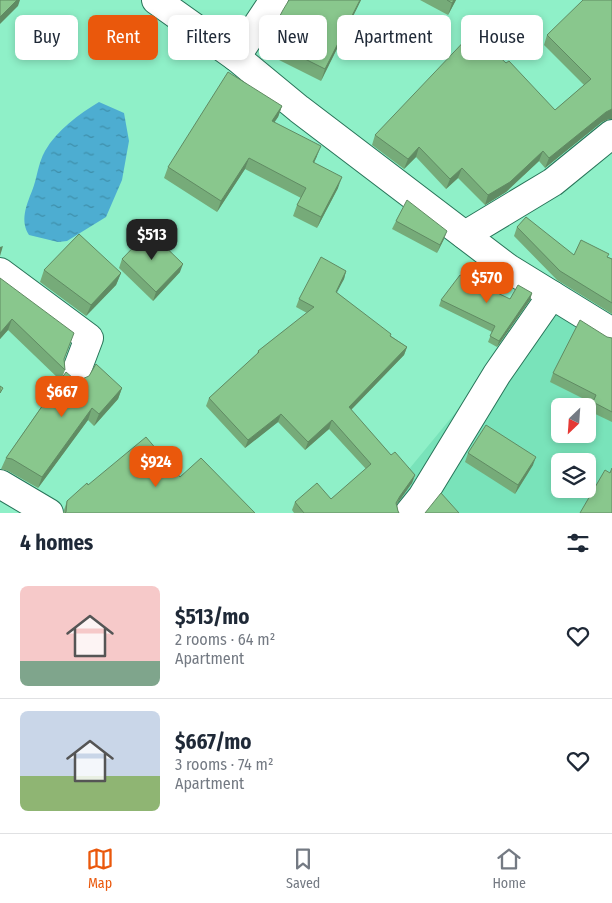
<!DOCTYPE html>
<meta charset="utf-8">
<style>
:root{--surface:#fff;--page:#f2f2f3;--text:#1f2937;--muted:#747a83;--line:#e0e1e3;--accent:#ea580c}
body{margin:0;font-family:"Fira Sans Condensed",sans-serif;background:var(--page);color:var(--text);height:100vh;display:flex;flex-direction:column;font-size:19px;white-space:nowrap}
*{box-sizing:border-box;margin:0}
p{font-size:16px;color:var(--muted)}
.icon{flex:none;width:28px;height:28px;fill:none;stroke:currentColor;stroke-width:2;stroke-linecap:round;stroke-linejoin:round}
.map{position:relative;height:513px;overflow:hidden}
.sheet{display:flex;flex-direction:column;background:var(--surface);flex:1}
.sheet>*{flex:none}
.top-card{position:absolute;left:15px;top:15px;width:582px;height:45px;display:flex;gap:10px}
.needle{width:32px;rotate:205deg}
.tools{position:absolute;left:551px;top:398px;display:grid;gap:10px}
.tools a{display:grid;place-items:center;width:45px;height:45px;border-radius:8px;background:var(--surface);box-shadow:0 2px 8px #0003;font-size:25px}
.price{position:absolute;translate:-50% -42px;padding:0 11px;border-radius:10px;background:var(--accent);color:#fff;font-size:16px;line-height:32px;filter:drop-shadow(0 1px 2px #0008)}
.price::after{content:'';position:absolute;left:50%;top:30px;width:15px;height:11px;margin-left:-8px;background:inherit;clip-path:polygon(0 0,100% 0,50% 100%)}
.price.on{background:#222;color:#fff}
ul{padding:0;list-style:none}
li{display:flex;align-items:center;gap:15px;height:125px;padding:0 20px}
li+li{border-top:1px solid var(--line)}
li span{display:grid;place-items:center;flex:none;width:140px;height:100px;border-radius:8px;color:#555}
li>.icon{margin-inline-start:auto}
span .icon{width:60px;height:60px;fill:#fffc;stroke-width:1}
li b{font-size:21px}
h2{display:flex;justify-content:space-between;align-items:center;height:60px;padding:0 20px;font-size:21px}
.tag{padding:0 18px;border-radius:8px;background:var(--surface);box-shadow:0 2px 8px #0003;font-size:18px;line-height:45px}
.tag.on{background:var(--accent);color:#fff}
.menu{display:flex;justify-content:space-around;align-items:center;height:70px;border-top:1px solid var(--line);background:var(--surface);font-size:14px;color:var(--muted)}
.menu a{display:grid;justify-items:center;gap:2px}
.menu .on{color:var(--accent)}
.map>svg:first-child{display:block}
.built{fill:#79e3ba;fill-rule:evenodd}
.water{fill:url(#water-ripples)}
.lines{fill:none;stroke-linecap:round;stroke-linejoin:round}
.minor-casing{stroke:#287459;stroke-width:30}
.minor{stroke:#fff;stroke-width:28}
.wall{fill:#76ab79}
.shaded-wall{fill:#608b63}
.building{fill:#89c78d;stroke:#608b63}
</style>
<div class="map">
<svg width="612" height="513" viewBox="0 0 612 513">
<defs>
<pattern id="water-ripples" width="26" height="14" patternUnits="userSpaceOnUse" patternTransform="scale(1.25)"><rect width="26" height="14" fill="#4dadd1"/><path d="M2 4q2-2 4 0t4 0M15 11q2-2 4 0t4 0" fill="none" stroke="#3e8ea9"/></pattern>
</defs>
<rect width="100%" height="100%" fill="#8ff0c8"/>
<!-- built -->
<path class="built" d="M552,295L612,333V513H373ZM560,406H588V434H560ZM560,461H588V489H560Z"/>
<!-- water -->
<path class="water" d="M99,102L124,113L129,141L122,180L106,217L67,241L58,242L29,235C20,221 26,206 32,191C37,179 38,163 45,151C57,130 79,114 99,102Z"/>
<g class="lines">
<!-- minor casing -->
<g class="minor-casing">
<g id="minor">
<polyline points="156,0 236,57 299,109 508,268 612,332"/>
<polyline points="236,57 274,0"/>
<polyline points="465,235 553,182 612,134"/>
<polyline points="0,272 89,338 75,375"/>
<polyline points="0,484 49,513"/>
<polyline points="409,513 422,497 497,374 552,295"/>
</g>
</g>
<!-- minor -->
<use href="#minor" class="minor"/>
</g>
<!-- wall -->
<g class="wall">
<polygon points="361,0 321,81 263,52 267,40"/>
<polygon points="420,0 456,0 448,15"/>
<polygon points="612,0 612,119 609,119 602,122 545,168 539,161 506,192 485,205 458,178 446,189 416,157 404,169 372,145 375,135 555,110 584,85 544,45 547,35"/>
<polygon points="282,106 278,117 274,122 317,156 314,163 338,188 317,228 293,216 297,205 301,198 245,169 217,212 164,178 168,167"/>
<polygon points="396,221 444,239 437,253 392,229"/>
<polygon points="517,227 574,255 608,257 612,259 612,314 557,280 514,236"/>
<polygon points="122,259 180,272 153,301 119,268"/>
<polygon points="44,270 121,273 116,285 86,316 40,282"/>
<polygon points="346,271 344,279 336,292 391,336 407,347 404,355 351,410 391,455 415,475 412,483 397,504 398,511 399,513 294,513 292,510 295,502 331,499 366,469 329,429 305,450 278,422 245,448 206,406 209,398 257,354 258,351 307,313 296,307 299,299"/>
<polygon points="0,278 64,360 65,370 62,378 73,378 122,388 118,399 94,426 88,420 38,488 8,471 1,469 6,458 60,380 8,330 0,339"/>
<polygon points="532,293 530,300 497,347 488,342 492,332 439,306 441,300 510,299"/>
<polygon points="607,337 612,338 612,422 589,411 592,403 550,382 553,373"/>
<polygon points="468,453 533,465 515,494 465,462"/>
<polygon points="180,477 255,513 63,513 67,501 88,485"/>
</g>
<!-- shaded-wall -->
<g class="shaded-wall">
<polygon points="17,0 20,0 18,6 0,24 0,17"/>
<polygon points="360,0 361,0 321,81 325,69"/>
<polygon points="454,0 456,0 448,15 452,3"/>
<polygon points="282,106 278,117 268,132 272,121"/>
<polygon points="612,109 612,119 609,119 602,122 545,168 549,158 606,112"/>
<polygon points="321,146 317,156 309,173 313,162"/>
<polygon points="419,147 416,157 404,169 408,159"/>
<polygon points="543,151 539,161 506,192 485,205 488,195"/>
<polygon points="249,158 245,169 217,212 221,201"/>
<polygon points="462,168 458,178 446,189 450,179"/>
<polygon points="342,177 338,188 317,228 321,217"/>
<polygon points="447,231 444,239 437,253 440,245"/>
<polygon points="3,246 0,256 0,247"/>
<polygon points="183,264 180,272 153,301 156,292"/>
<polygon points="346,271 344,279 333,300 336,292"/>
<polygon points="121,273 116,285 86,316 91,305"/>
<polygon points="532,293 530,300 497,347 499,341"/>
<polygon points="12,319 8,330 0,339 0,333"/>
<polygon points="407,347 404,355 346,415 349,407"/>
<polygon points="122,388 118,399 94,426 99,414"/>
<polygon points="92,408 88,420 38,488 42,477"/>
<polygon points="281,414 278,422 245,448 248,440"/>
<polygon points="332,420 329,429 305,450 308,442"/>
<polygon points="536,457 533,465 515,494 518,485"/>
<polygon points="415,475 412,483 397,504 400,496"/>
</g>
<!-- building -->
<g class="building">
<polygon points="0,0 17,0 0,17"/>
<polygon points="289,0 360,0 325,69 267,40 283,10"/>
<polygon points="447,0 454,0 452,3"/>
<polygon points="583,0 612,0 612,109 606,112 549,158 543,151 510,182 488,195 462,168 450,179 419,147 408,159 375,135 473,32 506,63 509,61 555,110 591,79 547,35"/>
<polygon points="228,72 282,106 272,121 321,146 313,162 342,177 321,217 297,205 306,188 249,158 221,201 168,167"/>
<polygon points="407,200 447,231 440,245 396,221"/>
<polygon points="526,217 574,255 581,240 609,254 607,257 612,259 612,303 560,271 517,227"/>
<polygon points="149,231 183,264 156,292 122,259"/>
<polygon points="79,234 121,273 91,305 44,270"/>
<polygon points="321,257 346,271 336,292 391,334 390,336 407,347 349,407 391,455 395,452 415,475 400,496 396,503 398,511 399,513 304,513 295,502 317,483 331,499 371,464 332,420 308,442 281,414 248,440 209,398 259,352 258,351 314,307 299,299"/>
<polygon points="460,275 510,299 518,285 532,293 499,341 490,336 495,326 441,300"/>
<polygon points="0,278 74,333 64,359 65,370 12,319 0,333"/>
<polygon points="580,320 607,337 612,338 612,412 593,402 596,395 553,373"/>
<polygon points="96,364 122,388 99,414 92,408 42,477 12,459 6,458 66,372 73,378 82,379 89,376"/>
<polygon points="0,386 3,388 0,393"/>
<polygon points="486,425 536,457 518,485 468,453"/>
<polygon points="146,437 180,477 201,458 255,513 65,513 66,512 67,501 87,483 88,485"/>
<polygon points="612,468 612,513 580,513 605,470 610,473"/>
<polygon points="441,493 459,513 425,513"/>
</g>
</svg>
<div class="tools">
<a><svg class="needle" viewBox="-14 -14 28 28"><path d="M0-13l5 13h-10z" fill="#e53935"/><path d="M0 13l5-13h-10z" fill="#747a83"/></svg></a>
<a><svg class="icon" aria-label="layers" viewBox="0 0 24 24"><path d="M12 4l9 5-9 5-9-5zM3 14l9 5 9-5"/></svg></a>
</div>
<b class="price on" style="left:152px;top:261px">$513</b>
<b class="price" style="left:487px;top:304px">$570</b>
<b class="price" style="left:62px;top:418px">$667</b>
<b class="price" style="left:156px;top:488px">$924</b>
<div class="top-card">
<a class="tag">Buy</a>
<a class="tag on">Rent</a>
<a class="tag">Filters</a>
<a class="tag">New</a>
<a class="tag">Apartment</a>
<a class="tag">House</a>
</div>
</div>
<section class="sheet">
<h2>4 homes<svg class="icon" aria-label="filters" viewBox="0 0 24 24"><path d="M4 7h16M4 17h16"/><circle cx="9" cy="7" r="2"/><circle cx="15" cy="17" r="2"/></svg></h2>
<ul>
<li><span style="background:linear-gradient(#f6c9c9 75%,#7fa58c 0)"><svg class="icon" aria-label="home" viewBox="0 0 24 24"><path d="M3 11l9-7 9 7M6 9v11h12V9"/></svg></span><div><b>$513/mo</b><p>2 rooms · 64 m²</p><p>Apartment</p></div><svg class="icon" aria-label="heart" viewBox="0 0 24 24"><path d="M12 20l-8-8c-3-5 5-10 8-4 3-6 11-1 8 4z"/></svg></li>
<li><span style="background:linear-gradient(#c9d6e8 65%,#8fb573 0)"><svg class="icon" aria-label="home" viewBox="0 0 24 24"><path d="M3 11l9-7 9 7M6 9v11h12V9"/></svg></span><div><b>$667/mo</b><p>3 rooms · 74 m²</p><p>Apartment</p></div><svg class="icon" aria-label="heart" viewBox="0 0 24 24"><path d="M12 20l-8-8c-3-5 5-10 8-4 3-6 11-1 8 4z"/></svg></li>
</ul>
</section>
<nav class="menu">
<a class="on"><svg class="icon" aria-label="map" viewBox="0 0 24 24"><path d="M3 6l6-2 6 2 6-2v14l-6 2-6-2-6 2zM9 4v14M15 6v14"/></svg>Map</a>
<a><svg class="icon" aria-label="saved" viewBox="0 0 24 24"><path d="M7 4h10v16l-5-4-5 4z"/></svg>Saved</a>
<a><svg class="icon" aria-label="home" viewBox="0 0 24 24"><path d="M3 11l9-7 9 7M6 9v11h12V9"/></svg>Home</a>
</nav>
